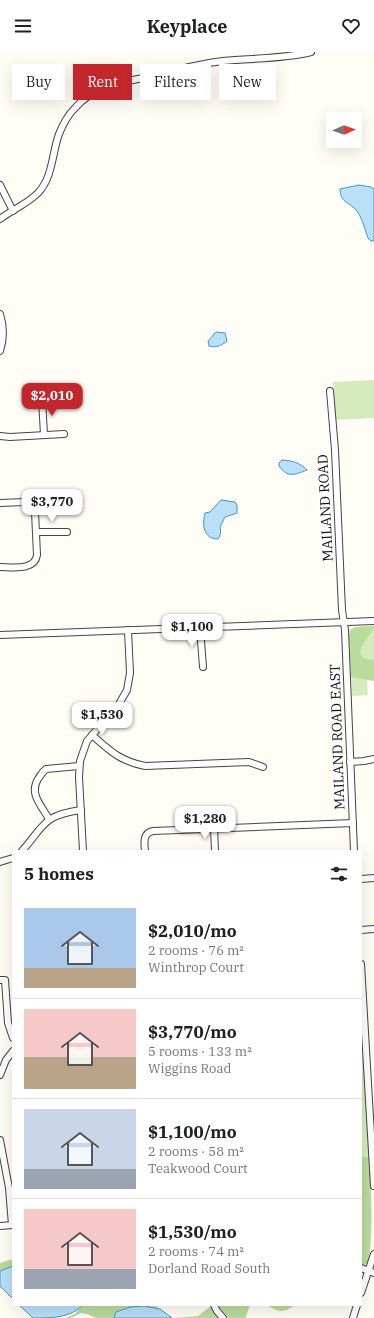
<!DOCTYPE html>
<meta charset="utf-8">
<style>
:root{--surface:#fff;--page:#f2f2f2;--text:#202124;--muted:#757577;--line:#e0e0e0;--accent:#c4262e}
body{margin:0;font-family:"IBM Plex Serif",serif;background:var(--page);color:var(--text);height:100vh;display:flex;flex-direction:column;font-size:15px;white-space:nowrap}
*{box-sizing:border-box;margin:0}
p{font-size:13px;color:var(--muted)}
.icon{flex:none;width:22px;height:22px;fill:none;stroke:currentColor;stroke-width:2;stroke-linecap:round;stroke-linejoin:round}
.map{position:relative;flex:1;overflow:hidden}
.panel{position:absolute;left:12px;top:798px;width:350px;height:456px;display:flex;flex-direction:column;background:var(--surface);border-radius:0px;box-shadow:0 4px 16px #0002}
.panel>*{flex:none}
.hud{position:absolute;left:12px;top:12px;width:350px;height:36px;display:flex;gap:8px}
.needle{width:26px;rotate:88deg}
.controls{position:absolute;left:326px;top:60px;display:grid;gap:8px}
.controls a{display:grid;place-items:center;width:36px;height:36px;border-radius:0px;background:var(--surface);box-shadow:0 4px 16px #0002;font-size:20px}
.price{position:absolute;translate:-50% -34px;padding:0 9px;border-radius:8px;background:#fff;color:#222;font-size:13px;line-height:26px;filter:drop-shadow(0 1px 2px #0008)}
.price::after{content:'';position:absolute;left:50%;top:24px;width:12px;height:9px;margin-left:-6px;background:inherit;clip-path:polygon(0 0,100% 0,50% 100%)}
.price.selected{background:var(--accent);color:#fff}
ul{padding:0;list-style:none}
li{display:flex;align-items:center;gap:12px;height:100px;padding:0 12px}
li+li{border-top:1px solid var(--line)}
li span{display:grid;place-items:center;flex:none;width:112px;height:80px;border-radius:0px;color:#555}
li>.icon{margin-inline-start:auto}
span .icon{width:48px;height:48px;fill:#fffc;stroke-width:1}
li b{font-size:17px}
h2{display:flex;justify-content:space-between;align-items:center;height:48px;padding:0 12px;font-size:17px}
.tag{padding:0 14px;border-radius:0px;background:var(--surface);box-shadow:0 4px 16px #0002;font-size:14px;line-height:36px}
.tag.selected{background:var(--accent);color:#fff}
header{display:flex;justify-content:space-between;align-items:center;height:52px;padding:0 12px;background:var(--surface);font-size:18px;font-weight:800}
.map>svg:first-child{display:block}
.green{fill:#d5ebbd}
.forest{fill:#b9dc9c}
.water{fill:#b9e0f7;stroke:#3f96cf}
.lines{fill:none;stroke-linecap:round;stroke-linejoin:round}
.minor-casing{stroke:#444;stroke-width:8}
.minor{stroke:#fff;stroke-width:6}
.labels{text-anchor:middle;stroke-width:4;stroke-linejoin:round;paint-order:stroke}
.street-label{font-size:14px;fill:#111;stroke:#fff}
</style>
<header><svg class="icon" aria-label="menu" viewBox="0 0 24 24"><path d="M4 6h16M4 12h16M4 18h16"/></svg>Keyplace<svg class="icon" aria-label="heart" viewBox="0 0 24 24"><path d="M12 20l-8-8c-3-5 5-10 8-4 3-6 11-1 8 4z"/></svg></header>
<div class="map">
<svg width="374" height="1266" viewBox="0 0 374 1266">
<rect width="100%" height="100%" fill="#fffdf5"/>
<!-- green -->
<g class="green">
<polygon points="374,328 374,366 334,368 333,330"/>
<polygon points="374,574 374,628 367,628 368,643 352,644 350,579 355,575"/>
<polygon points="361,1005 363,1005 369,1109 361,1109"/>
</g>
<!-- forest -->
<g class="forest">
<path d="M374,574C372,584 345,606 374,608V629L351,625L349,583L350,578L355,575Z"/>
<path d="M361,1105H369C371,1138 374,1179 368,1211L364,1213H361Z"/>
<polygon points="13,1207 13,1214 0,1219 0,1211"/>
<path d="M83,1253H159L157,1256C144,1253 128,1253 116,1260L114,1266H96L87,1262L81,1261L71,1266H66L75,1262Z"/>
<polygon points="218,1253 250,1253 247,1261 246,1266 229,1266 222,1260"/>
<polygon points="266,1253 321,1253 294,1254 287,1258 281,1259 276,1258"/>
<polygon points="211,1254 218,1266 175,1266 198,1264"/>
</g>
<!-- water -->
<g class="water">
<path d="M359,133L371,135L374,137V189H371L368,186C365,178 362,166 357,159C350,150 340,151 340,137Z"/>
<path d="M216,280L225,281L227,289C221,294 216,296 209,294L208,289Z"/>
<path d="M282,408C293,409 299,410 307,418C294,423 288,426 279,414V411Z"/>
<path d="M221,448L235,450L237,453V461L225,465L220,475C221,479 221,483 218,487C203,487 202,472 205,461L210,460Z"/>
<polygon points="13,1214 13,1247 0,1234 0,1219"/>
<path d="M19,1253H83C70,1266 52,1266 33,1266Z"/>
<polygon points="144,1254 160,1257 172,1266 114,1266 116,1260 130,1255"/>
</g>
<g class="lines">
<!-- minor casing -->
<g class="minor-casing">
<g id="minor">
<polyline points="0,133 13,159"/>
<path d="M0,167C12,158 27,152 38,141C53,125 52,101 59,82C63,72 68,63 75,56C93,35 117,31 143,26C169,20 196,12 223,9C252,6 283,7 311,0"/>
<path d="M0,262C4,275 4,287 0,299"/>
<polyline points="330,339 335,398 342,558 345,578 354,799"/>
<polyline points="42,347 44,383"/>
<polyline points="0,384 10,385 64,382"/>
<path d="M0,451L25,450L33,454L35,460L37,503C35,519 12,515 0,515"/>
<polyline points="36,480 67,480"/>
<polyline points="200,576 203,615"/>
<polyline points="0,583 374,569"/>
<path d="M92,683C110,699 120,709 145,714L249,710L263,715"/>
<polyline points="350,710 364,709 374,707"/>
<path d="M49,767C41,753 29,742 38,727C41,723 42,720 46,717L79,714"/>
<polyline points="214,776 215,799"/>
<path d="M22,799C44,774 43,763 81,758"/>
<polyline points="83,799 79,725 80,709 87,689 119,652 127,638 130,621 128,578"/>
<path d="M145,799C144,790 143,781 153,779L353,771"/>
<polyline points="0,810 13,806"/>
<polyline points="361,827 374,826"/>
<polyline points="361,878 374,877"/>
<polyline points="361,912 374,1134"/>
<polyline points="0,928 5,928 8,971 13,986"/>
<polyline points="0,1023 6,1008 13,999"/>
<polyline points="0,1088 9,1136 12,1173"/>
<polyline points="0,1174 13,1173"/>
<polyline points="361,1216 374,1221"/>
<polyline points="361,1241 374,1202"/>
<polyline points="214,1253 217,1259 223,1266"/>
<polyline points="353,1266 357,1253"/>
</g>
</g>
<!-- minor -->
<use href="#minor" class="minor"/>
</g>
<g class="labels">
<!-- street labels -->
<g class="street-label">
<text transform="translate(325 456) rotate(-93)" y="5">MAILAND ROAD</text>
<text transform="translate(337 685) rotate(-92)" y="5">MAILAND ROAD EAST</text>
</g>
</g>
</svg>
<div class="controls">
<a><svg class="needle" viewBox="-14 -14 28 28"><path d="M0-13l5 13h-10z" fill="#e53935"/><path d="M0 13l5-13h-10z" fill="#757577"/></svg></a>
</div>
<b class="price selected" style="left:52px;top:365px">$2,010</b>
<b class="price" style="left:52px;top:471px">$3,770</b>
<b class="price" style="left:192px;top:596px">$1,100</b>
<b class="price" style="left:102px;top:684px">$1,530</b>
<b class="price" style="left:205px;top:788px">$1,280</b>
<div class="hud">
<a class="tag">Buy</a>
<a class="tag selected">Rent</a>
<a class="tag">Filters</a>
<a class="tag">New</a>
</div>
<section class="panel">
<h2>5 homes<svg class="icon" aria-label="filters" viewBox="0 0 24 24"><path d="M4 7h16M4 17h16"/><circle cx="9" cy="7" r="2"/><circle cx="15" cy="17" r="2"/></svg></h2>
<ul>
<li><span style="background:linear-gradient(#a9c7e8 75%,#b9a48a 0)"><svg class="icon" aria-label="home" viewBox="0 0 24 24"><path d="M3 11l9-7 9 7M6 9v11h12V9"/></svg></span><div><b>$2,010/mo</b><p>2 rooms · 76 m²</p><p>Winthrop Court</p></div></li>
<li><span style="background:linear-gradient(#f6c9c9 60%,#b9a48a 0)"><svg class="icon" aria-label="home" viewBox="0 0 24 24"><path d="M3 11l9-7 9 7M6 9v11h12V9"/></svg></span><div><b>$3,770/mo</b><p>5 rooms · 133 m²</p><p>Wiggins Road</p></div></li>
<li><span style="background:linear-gradient(#c9d6e8 75%,#9aa5b1 0)"><svg class="icon" aria-label="home" viewBox="0 0 24 24"><path d="M3 11l9-7 9 7M6 9v11h12V9"/></svg></span><div><b>$1,100/mo</b><p>2 rooms · 58 m²</p><p>Teakwood Court</p></div></li>
<li><span style="background:linear-gradient(#f6c9c9 75%,#9aa5b1 0)"><svg class="icon" aria-label="home" viewBox="0 0 24 24"><path d="M3 11l9-7 9 7M6 9v11h12V9"/></svg></span><div><b>$1,530/mo</b><p>2 rooms · 74 m²</p><p>Dorland Road South</p></div></li>
</ul>
</section>
</div>
